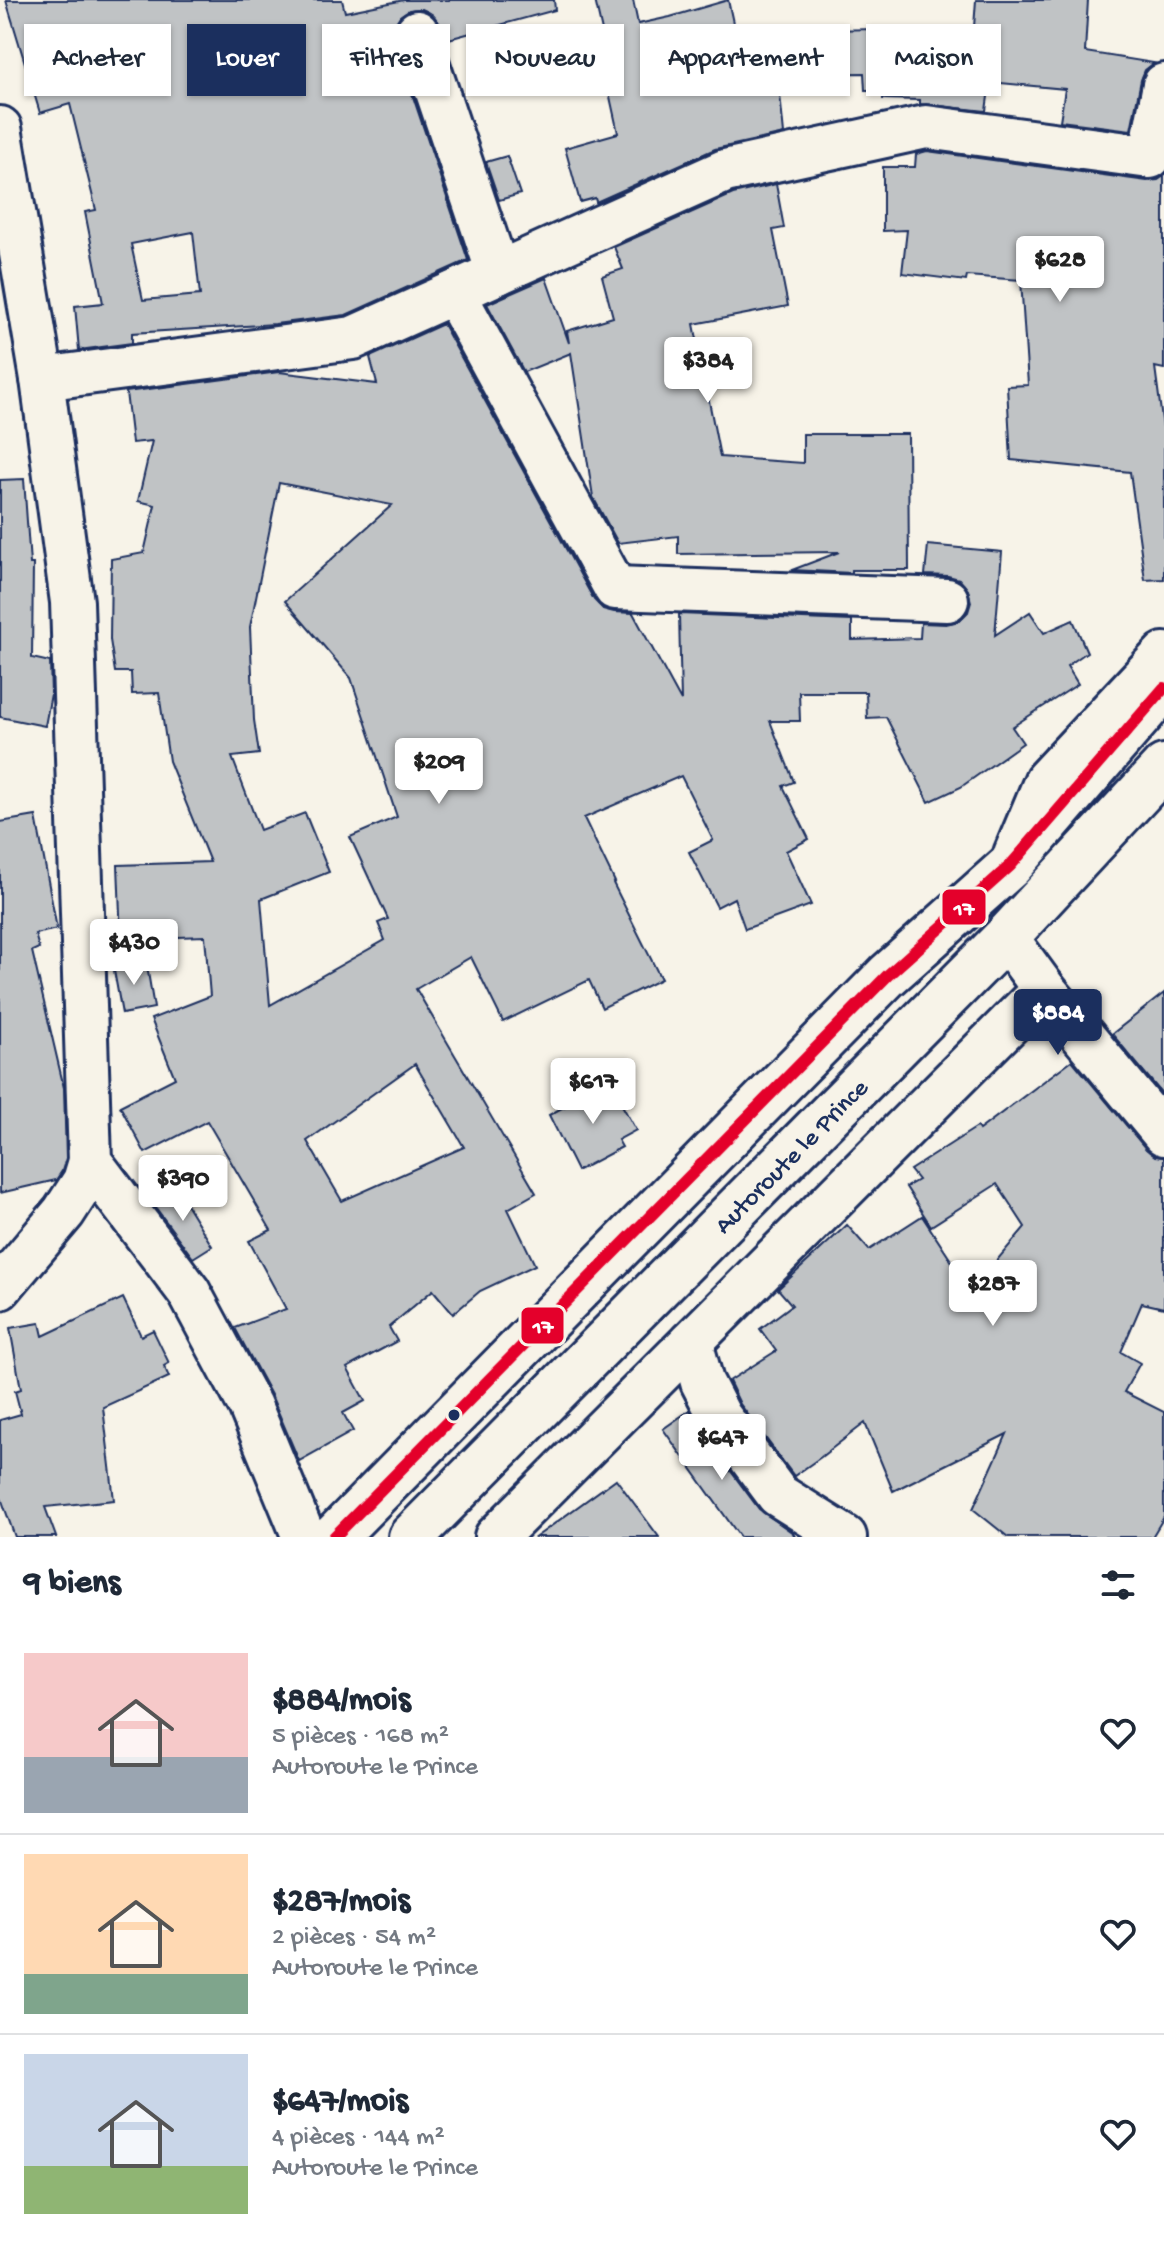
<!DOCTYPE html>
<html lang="fr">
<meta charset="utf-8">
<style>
:root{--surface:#fff;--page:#f6f6f7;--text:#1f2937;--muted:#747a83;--line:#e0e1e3;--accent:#1b2f5e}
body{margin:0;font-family:"Gochi Hand",sans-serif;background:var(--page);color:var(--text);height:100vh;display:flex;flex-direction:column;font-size:30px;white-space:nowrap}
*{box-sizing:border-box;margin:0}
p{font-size:26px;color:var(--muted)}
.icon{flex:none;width:44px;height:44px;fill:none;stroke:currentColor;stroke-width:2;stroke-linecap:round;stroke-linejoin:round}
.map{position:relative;height:1537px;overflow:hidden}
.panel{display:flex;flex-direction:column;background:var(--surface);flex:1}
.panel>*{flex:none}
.top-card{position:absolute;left:24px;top:24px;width:1116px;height:72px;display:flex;gap:16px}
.price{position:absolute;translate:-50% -68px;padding:0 18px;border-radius:8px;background:#fff;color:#222;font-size:26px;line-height:52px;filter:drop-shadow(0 2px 4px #0008)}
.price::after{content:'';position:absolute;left:50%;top:48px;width:24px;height:18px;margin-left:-12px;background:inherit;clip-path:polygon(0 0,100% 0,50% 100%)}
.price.selected{background:var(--accent);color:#fff}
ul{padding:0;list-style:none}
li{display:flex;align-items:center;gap:24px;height:200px;padding:0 24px}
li+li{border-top:2px solid var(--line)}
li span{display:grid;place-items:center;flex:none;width:224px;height:160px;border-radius:0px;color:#555}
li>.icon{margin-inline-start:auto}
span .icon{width:96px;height:96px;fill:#fffc;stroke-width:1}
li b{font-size:34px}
h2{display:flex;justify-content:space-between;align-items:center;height:96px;padding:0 24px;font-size:34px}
.tag{padding:0 28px;border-radius:0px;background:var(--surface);box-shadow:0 2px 6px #0004;font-size:28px;line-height:72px}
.tag.selected{background:var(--accent);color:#fff}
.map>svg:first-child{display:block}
.building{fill:#c0c3c5;stroke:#1b2f5e;stroke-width:2;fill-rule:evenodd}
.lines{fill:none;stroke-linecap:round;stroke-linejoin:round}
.minor-casing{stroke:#1b2f5e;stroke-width:48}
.major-casing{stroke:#1b2f5e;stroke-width:50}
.minor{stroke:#f7f3e8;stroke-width:42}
.major{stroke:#f7f3e8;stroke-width:44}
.bus-1-casing{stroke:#f7f3e8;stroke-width:18}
.bus-1{stroke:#e4002b;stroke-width:12}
.bus-dot{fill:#1b2f5e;stroke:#f7f3e8;stroke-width:3}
.labels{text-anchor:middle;stroke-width:6;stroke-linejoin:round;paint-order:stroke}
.street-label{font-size:26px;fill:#1b2f5e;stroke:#f7f3e8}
.line-badge{stroke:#f7f3e8;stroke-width:3}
.badge-label{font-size:22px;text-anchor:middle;font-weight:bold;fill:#fff}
</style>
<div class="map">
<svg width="1164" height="1537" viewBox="0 0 1164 1537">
<rect width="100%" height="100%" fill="#f7f3e8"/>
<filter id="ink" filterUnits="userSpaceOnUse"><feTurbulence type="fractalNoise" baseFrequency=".0125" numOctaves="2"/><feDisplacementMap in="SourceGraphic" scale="16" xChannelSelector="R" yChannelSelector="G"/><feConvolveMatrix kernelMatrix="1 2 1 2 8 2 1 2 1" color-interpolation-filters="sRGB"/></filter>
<g filter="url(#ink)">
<!-- building -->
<g class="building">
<path d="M6,0H342L345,12L404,0H554L555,10L445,40L440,24L433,15L422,9L409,10L400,16L394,26V40L468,260L346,315L275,324L132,333V343L79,350L75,306L103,303L85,212L96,210L70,104L40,113ZM193,232L200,295L143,300L131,244Z"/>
<polygon points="595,0 633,0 638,24 670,17 728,0 735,32 877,29 877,35 911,36 911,47 972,54 976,0 1088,0 1085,52 1154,63 1145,70 1141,80 1131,130 1060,121 1065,89 990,82 986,111 920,104 920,100 883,99 883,90 865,90 864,73 778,74 784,134 715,149 596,202 595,198 580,202 565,148 618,133 596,33 602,31"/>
<polygon points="927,151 1147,181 1158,180 1164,176 1164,369 1155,367 1164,435 1164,579 1145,580 1130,472 1011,460 1007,386 1028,385 1021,280 967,276 966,281 902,273 907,230 883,231 883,167 915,167 916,154"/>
<polygon points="507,156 520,194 499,200 486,162"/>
<polygon points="776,184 784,228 773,230 788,306 694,324 720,457 803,463 803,434 908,434 909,570 852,570 852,573 792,570 839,552 678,554 678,536 618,543 593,497 571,353 524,372 487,304 546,278 569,343 567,331 613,317 602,276 623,269 614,247 733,194"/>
<path d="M443,324L594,600L603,609L614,612L633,613L681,701L679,614L852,621V640L920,638L921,623L946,624L959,621L968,612L971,602L968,590L959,579L948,576L925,575L928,545L1002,552L995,635L1030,612L1044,633L1073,620L1087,652L1067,666L1078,684L1012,727L1023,743L961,787L929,802L886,717L867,718L866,692H799L800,721H770L794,782L783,786L809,839L786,851L811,905L745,929L734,898L717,907L689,852L713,840L681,776L584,818L615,882L613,883L661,979L602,1008L589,980L503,1022L471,957L416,989L536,1193L508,1209L535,1265L480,1291L453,1314L433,1290L389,1327L397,1341L347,1368L365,1401L343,1413L353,1431L299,1461L271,1395L235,1328L286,1309L249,1241L271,1230L207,1121L145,1153L120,1106L175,1078L151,1019L210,996L205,936L121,939L118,865L210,862L169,761L159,693L132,694L131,672H115L110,640L111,559L144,553L155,505L138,501L152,441L132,443L126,392L279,372L377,384L370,357ZM279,483L392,505L285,601L351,678L397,817L350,837L388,919L378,923L385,940L270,1005L261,899L329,872L305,813L260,830L232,757L259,754L254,720L250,627ZM415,1064L464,1147L342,1201L307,1141Z"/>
<polygon points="24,479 30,564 33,564 32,658 50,662 51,694 45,726 0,717 0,480"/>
<polygon points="36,816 57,929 35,934 39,948 32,951 64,1088 66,1158 62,1171 56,1180 0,1193 0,822"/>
<polygon points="146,960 154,1008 122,1014 113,965"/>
<polygon points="1164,993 1164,1096 1112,1034"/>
<polygon points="1072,1060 1146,1149 1155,1156 1164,1157 1164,1308 1142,1303 1121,1352 1140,1363 1124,1392 1164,1412 1164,1517 1152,1537 1008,1537 973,1509 1007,1434 893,1491 865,1423 821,1457 794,1476 740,1404 729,1381 776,1351 760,1329 792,1305 778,1289 847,1225 869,1250 922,1216 971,1291 1025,1227 997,1184 931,1226 906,1187 918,1180 910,1170 977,1127 979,1130"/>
<polygon points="609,1082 636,1130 618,1140 622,1147 577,1171 549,1115"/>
<polygon points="177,1189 212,1246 193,1258 153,1204"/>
<polygon points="123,1298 141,1336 153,1330 169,1363 164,1366 169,1377 103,1407 114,1500 45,1507 56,1537 15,1537 0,1495 0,1420 21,1414 15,1391 21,1389 10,1328 40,1323 43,1336"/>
<polygon points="690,1410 701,1431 759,1509 793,1533 795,1537 740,1537 663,1429"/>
<polygon points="616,1479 659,1537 536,1537"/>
</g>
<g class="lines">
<!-- minor casing -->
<g class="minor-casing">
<g id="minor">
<polyline points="417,32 498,273"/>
<polyline points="0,128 42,379 72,602 90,1161 189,1292 250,1406 304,1537"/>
<polyline points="454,293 615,588 947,600"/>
<polyline points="42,379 353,338 725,171 926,127 1150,157 1164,85"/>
<polyline points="1015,854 1046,780 1164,654"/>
<polyline points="1006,937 1044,989 1164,1134"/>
<polyline points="0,1288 64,1212 84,1181 90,1161"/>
<polyline points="691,1342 702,1382 720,1417 778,1495 845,1537"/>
<polyline points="496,1537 1044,989"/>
</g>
</g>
<!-- major casing -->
<g class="major-casing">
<g id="major">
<polyline points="334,1537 888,975 1010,866 1164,688"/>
<path id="s1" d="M411,1537L1006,937L1164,767"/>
</g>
</g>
<!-- minor -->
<use href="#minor" class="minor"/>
<!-- major -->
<use href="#major" class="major"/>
<!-- bus-1 casing -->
<g class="bus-1-casing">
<polyline id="bus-1" points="334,1537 888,975 1010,866 1164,688"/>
</g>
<!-- bus-1 -->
<use href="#bus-1" class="bus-1"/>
</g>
</g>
<!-- markers -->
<circle class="bus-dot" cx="454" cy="1415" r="7"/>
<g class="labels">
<!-- street labels -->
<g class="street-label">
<text dy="9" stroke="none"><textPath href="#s1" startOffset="538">Autoroute le Prince</textPath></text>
</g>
</g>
<g class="line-badge">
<rect x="941" y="888" width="46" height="38" rx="8" fill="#e4002b"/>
<rect x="520" y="1306" width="45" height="39" rx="8" fill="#e4002b"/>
</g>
<g class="badge-label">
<text x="964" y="915">17</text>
<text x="543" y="1333">17</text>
</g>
</svg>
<b class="price" style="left:1060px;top:304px">$628</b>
<b class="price" style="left:708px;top:405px">$384</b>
<b class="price" style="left:439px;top:806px">$209</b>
<b class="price" style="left:134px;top:987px">$430</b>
<b class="price selected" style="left:1058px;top:1057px">$884</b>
<b class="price" style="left:593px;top:1126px">$617</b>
<b class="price" style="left:183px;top:1223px">$390</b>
<b class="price" style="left:993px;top:1328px">$287</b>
<b class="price" style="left:722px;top:1482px">$647</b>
<div class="top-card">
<a class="tag">Acheter</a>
<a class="tag selected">Louer</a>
<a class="tag">Filtres</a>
<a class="tag">Nouveau</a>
<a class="tag">Appartement</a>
<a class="tag">Maison</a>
</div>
</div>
<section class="panel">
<h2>9 biens<svg class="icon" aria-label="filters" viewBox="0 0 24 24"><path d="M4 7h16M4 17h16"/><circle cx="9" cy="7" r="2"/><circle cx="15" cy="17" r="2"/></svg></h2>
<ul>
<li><span style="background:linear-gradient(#f6c9c9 65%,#9aa5b1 0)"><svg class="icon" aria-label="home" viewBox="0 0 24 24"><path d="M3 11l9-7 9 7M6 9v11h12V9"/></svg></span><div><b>$884/mois</b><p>5 pièces · 168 m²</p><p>Autoroute le Prince</p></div><svg class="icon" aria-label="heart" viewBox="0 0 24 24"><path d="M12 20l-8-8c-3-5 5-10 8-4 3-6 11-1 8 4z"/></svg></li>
<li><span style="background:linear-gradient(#ffd9b3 75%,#7fa58c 0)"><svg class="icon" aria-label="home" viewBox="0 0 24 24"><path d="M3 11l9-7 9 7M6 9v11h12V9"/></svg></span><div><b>$287/mois</b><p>2 pièces · 54 m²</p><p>Autoroute le Prince</p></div><svg class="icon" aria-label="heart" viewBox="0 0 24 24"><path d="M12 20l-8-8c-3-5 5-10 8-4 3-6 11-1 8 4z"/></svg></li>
<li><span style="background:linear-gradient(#c9d6e8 70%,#8fb573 0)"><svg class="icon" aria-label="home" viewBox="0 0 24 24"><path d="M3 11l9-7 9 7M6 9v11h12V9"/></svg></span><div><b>$647/mois</b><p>4 pièces · 144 m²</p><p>Autoroute le Prince</p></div><svg class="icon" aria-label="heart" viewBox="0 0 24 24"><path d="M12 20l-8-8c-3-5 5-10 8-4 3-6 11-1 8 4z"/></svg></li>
</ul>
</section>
